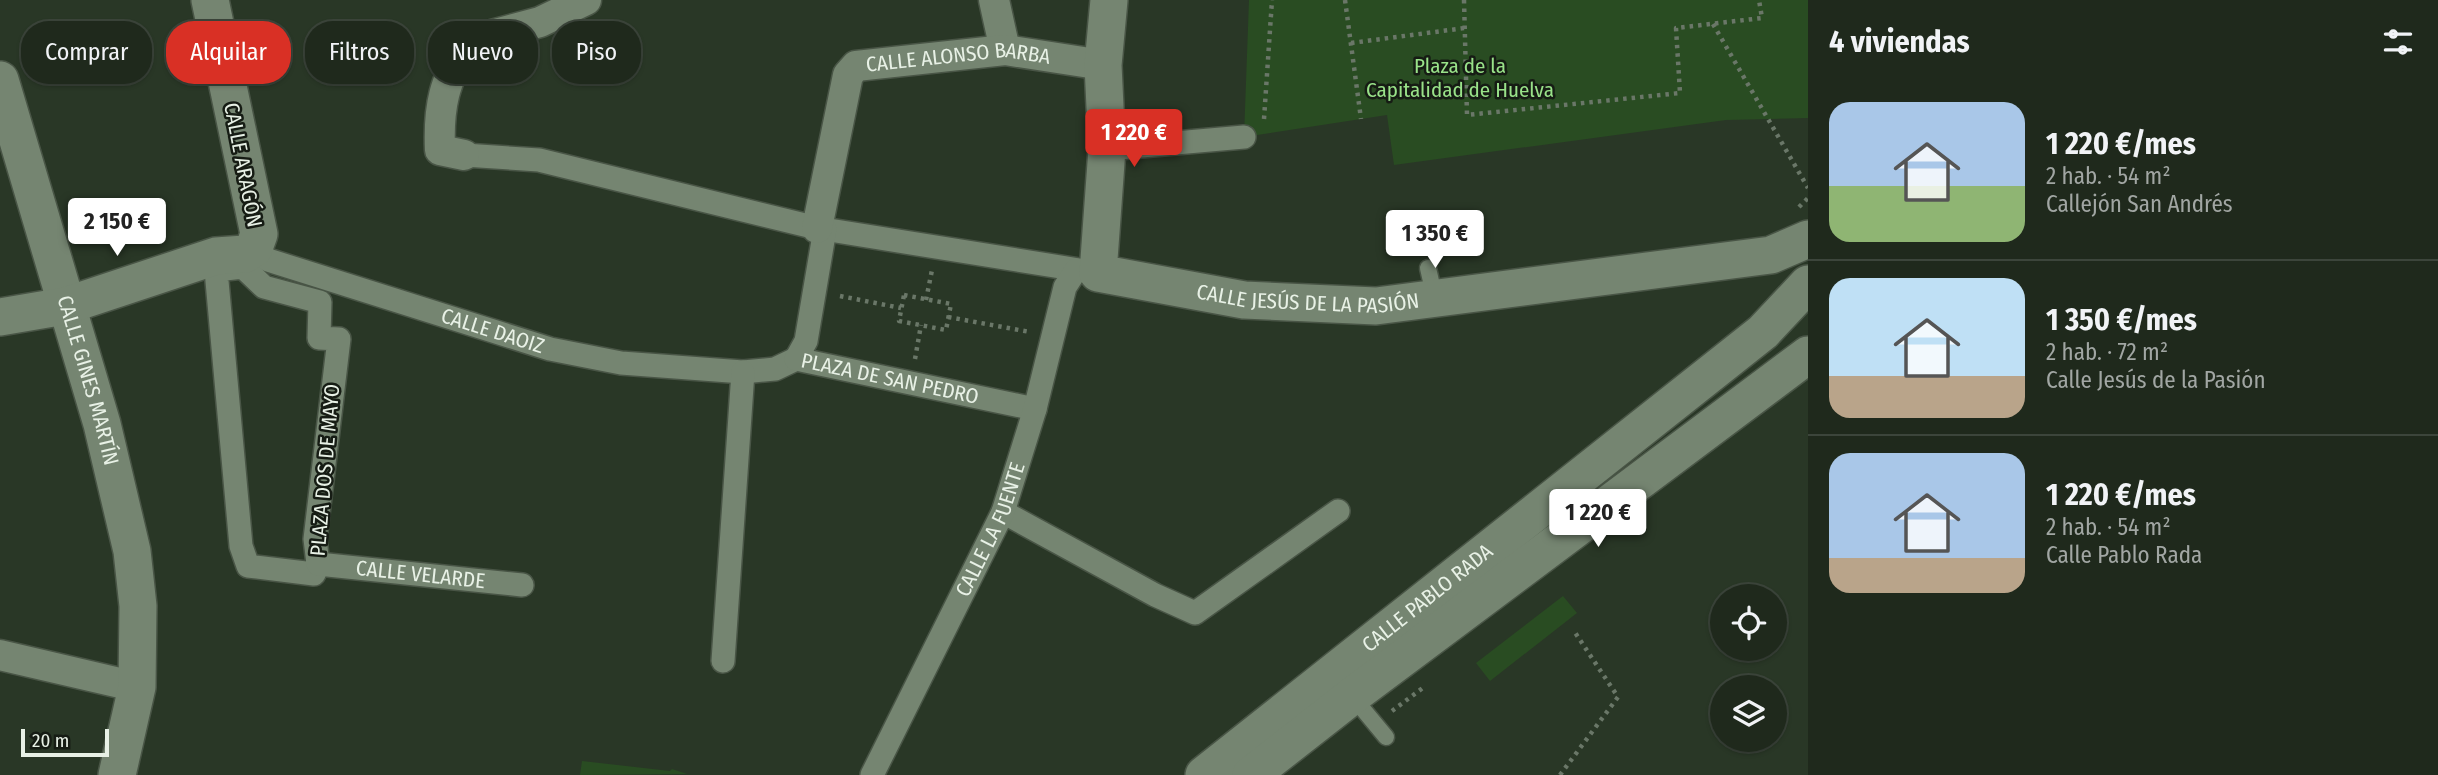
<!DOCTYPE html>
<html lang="es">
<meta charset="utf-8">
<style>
:root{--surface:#1f291c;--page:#273125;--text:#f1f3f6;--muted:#a1a6a3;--line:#3c453b;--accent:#d93025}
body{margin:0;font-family:"Fira Sans Condensed",sans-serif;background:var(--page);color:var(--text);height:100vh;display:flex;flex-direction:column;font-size:26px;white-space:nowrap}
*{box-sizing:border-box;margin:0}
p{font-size:23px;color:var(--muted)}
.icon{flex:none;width:38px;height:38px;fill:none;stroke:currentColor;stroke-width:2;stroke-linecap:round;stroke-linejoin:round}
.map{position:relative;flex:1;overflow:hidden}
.side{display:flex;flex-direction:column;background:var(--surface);width:630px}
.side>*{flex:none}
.hud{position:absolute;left:21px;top:21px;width:665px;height:63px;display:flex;gap:14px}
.buttons{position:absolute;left:1710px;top:584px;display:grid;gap:14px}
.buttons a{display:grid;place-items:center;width:77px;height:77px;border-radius:50%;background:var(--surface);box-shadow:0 2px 5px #0004,0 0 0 2px var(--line);font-size:35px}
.scale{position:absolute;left:21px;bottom:18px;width:88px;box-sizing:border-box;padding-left:7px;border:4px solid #e8f1e6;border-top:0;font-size:19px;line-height:24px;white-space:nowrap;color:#e8f1e6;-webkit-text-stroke:5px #161c14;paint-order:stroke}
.price{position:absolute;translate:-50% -60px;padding:0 16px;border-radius:7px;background:#fff;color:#222;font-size:23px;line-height:46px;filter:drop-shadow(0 2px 4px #0008)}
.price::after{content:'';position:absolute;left:50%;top:42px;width:21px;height:16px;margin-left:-10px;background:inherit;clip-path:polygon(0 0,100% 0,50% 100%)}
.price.selected{background:var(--accent);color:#fff}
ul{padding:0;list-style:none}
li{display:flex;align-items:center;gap:21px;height:175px;padding:0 21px}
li+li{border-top:2px solid var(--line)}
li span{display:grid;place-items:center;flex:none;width:196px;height:140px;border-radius:21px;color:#555}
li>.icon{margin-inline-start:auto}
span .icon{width:84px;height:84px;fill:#fffc;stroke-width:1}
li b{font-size:30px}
h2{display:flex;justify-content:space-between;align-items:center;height:84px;padding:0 21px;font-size:30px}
.chip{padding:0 24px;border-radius:28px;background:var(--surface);box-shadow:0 2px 5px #0004,0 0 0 2px var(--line);font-size:24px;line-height:63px}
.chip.selected{background:var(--accent);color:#fff}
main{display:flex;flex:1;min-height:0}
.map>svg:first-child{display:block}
.green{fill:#294c22}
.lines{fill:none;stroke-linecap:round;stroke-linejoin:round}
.service-casing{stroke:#495546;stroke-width:19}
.pedestrian-casing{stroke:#495546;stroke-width:26}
.minor-casing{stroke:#495546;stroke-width:33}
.tertiary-casing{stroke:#495546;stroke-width:40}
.path{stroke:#6a7768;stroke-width:4.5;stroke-dasharray:3.5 5;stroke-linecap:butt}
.service{stroke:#758571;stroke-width:16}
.pedestrian{stroke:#758571;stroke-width:23}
.minor{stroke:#758571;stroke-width:30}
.tertiary{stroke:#758571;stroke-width:37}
.labels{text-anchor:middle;stroke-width:5;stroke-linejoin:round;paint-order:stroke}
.street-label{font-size:21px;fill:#e8f1e6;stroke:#161c14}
.park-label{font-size:21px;fill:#99e289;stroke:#161c14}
</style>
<main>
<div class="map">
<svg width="1808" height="775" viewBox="0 0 1808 775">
<rect width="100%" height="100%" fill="#293726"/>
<!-- green -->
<g class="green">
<polygon points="1249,0 1808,0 1808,118 1726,120 1394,165 1387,115 1244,137"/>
<polygon points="1563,596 1577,613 1490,681 1476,663"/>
<polygon points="582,761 670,771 672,769 687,774 580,775"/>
</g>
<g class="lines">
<!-- service casing -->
<g class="service-casing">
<g id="service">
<polyline points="1428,268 1435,299"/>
<polyline points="1352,696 1386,737"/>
</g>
</g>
<!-- pedestrian casing -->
<g class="pedestrian-casing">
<g id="pedestrian">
<polyline points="1107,149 1244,137"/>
<polyline points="464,155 539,160 817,228 1098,273"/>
<path id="s1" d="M254,248L268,260L550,349L621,363L743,372L775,369L796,359"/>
<polygon points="243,267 264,287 320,302 319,338 339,339 315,539 318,564 314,574 248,566 241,546 216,270"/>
<path id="s2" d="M796,359L1035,409"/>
<polyline points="796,359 806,341 825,229"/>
<polyline points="1003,512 1155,595 1195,613 1338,511"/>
<path id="s3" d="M318,564L522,585"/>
<polyline points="723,661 743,372"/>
<path id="s4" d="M872,775L1003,512L1035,409L1065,287L1076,270"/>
</g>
</g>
<!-- minor casing -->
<g class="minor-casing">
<g id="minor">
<polyline points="994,0 1005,50"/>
<path d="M464,155L440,150C438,103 445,83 466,42L540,22L586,0"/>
<path id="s5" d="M817,228L848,75L856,66L1005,50L1103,65"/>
<polyline points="0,655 137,687"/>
</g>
</g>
<!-- tertiary casing -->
<g class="tertiary-casing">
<g id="tertiary">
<path id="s6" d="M1109,0L1103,65L1107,149L1098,273L1244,300L1376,306L1771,255L1808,239"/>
<path id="s7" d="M0,80L102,424L132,551L138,606L137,687L117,775"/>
<polyline points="0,317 65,306 216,256 245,254 254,248 259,234 210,0"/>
<path id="s8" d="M1204,775L1763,332L1808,284"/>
<polyline points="1251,775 1352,696 1808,355"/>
</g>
</g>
<!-- path -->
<g class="path">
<polyline points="1345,0 1361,119"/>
<polyline points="1464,0 1467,115 1680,93 1676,28 1762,18 1759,0"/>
<polyline points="1713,24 1808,188"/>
<polyline points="1351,43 1465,28"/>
<polyline points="1264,119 1272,0"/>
<polyline points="1799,207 1808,198"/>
<polygon points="904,295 951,304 946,330 899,321"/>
<polyline points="840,296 901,308"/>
<polyline points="926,300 932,270"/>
<polyline points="948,317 1030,332"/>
<polyline points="915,359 921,325"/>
<polyline points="1392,711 1424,687"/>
<polyline points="1560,775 1618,697 1574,631"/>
</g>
<!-- service -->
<use href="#service" class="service"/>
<!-- pedestrian -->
<use href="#pedestrian" class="pedestrian"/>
<!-- minor -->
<use href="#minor" class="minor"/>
<!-- tertiary -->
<use href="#tertiary" class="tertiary"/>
</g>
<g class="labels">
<!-- street labels -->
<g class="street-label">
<text dy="7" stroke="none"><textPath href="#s5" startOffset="271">CALLE ALONSO BARBA</textPath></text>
<text transform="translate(243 165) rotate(79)" y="7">CALLE ARAGÓN</text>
<text dy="7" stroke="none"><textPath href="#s6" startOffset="486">CALLE JESÚS DE LA PASIÓN</textPath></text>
<text dy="7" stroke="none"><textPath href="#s1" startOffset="254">CALLE DAOIZ</textPath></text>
<text dy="7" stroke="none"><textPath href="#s2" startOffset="96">PLAZA DE SAN PEDRO</textPath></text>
<text dy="7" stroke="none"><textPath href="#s7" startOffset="313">CALLE GINES MARTÍN</textPath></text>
<text transform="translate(325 470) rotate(-85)" y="7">PLAZA DOS DE MAYO</text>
<text dy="7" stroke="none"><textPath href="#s4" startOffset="273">CALLE LA FUENTE</textPath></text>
<text dy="7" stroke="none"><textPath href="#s3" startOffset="103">CALLE VELARDE</textPath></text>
<text dy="7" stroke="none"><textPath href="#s8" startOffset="285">CALLE PABLO RADA</textPath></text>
</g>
<!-- park labels -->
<g class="park-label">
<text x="1460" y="73">Plaza de la<tspan x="1460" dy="24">Capitalidad de Huelva</tspan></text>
</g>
</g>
</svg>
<div class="buttons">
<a><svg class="icon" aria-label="locate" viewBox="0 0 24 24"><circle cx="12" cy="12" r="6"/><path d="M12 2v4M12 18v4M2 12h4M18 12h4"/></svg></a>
<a><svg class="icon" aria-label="layers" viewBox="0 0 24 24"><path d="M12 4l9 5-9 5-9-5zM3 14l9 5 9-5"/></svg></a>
</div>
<div class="scale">20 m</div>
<b class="price selected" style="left:1134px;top:169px">1 220 €</b>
<b class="price" style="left:117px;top:258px">2 150 €</b>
<b class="price" style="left:1435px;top:270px">1 350 €</b>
<b class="price" style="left:1598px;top:549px">1 220 €</b>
<div class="hud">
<a class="chip">Comprar</a>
<a class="chip selected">Alquilar</a>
<a class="chip">Filtros</a>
<a class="chip">Nuevo</a>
<a class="chip">Piso</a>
</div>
</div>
<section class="side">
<h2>4 viviendas<svg class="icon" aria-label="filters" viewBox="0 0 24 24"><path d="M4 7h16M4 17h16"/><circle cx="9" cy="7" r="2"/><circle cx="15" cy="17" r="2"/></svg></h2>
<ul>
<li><span style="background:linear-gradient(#a9c7e8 60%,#8fb573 0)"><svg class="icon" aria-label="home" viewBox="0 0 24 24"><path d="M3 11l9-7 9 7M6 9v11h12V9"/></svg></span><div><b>1 220 €/mes</b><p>2 hab. · 54 m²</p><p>Callejón San Andrés</p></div></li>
<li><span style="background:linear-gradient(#bfe0f5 70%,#b9a48a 0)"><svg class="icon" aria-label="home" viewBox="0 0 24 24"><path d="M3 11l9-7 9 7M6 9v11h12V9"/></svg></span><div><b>1 350 €/mes</b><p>2 hab. · 72 m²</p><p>Calle Jesús de la Pasión</p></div></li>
<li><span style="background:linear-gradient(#a9c7e8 75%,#b9a48a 0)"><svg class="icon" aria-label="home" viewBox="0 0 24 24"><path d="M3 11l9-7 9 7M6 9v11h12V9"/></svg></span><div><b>1 220 €/mes</b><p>2 hab. · 54 m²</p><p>Calle Pablo Rada</p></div></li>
</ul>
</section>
</main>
